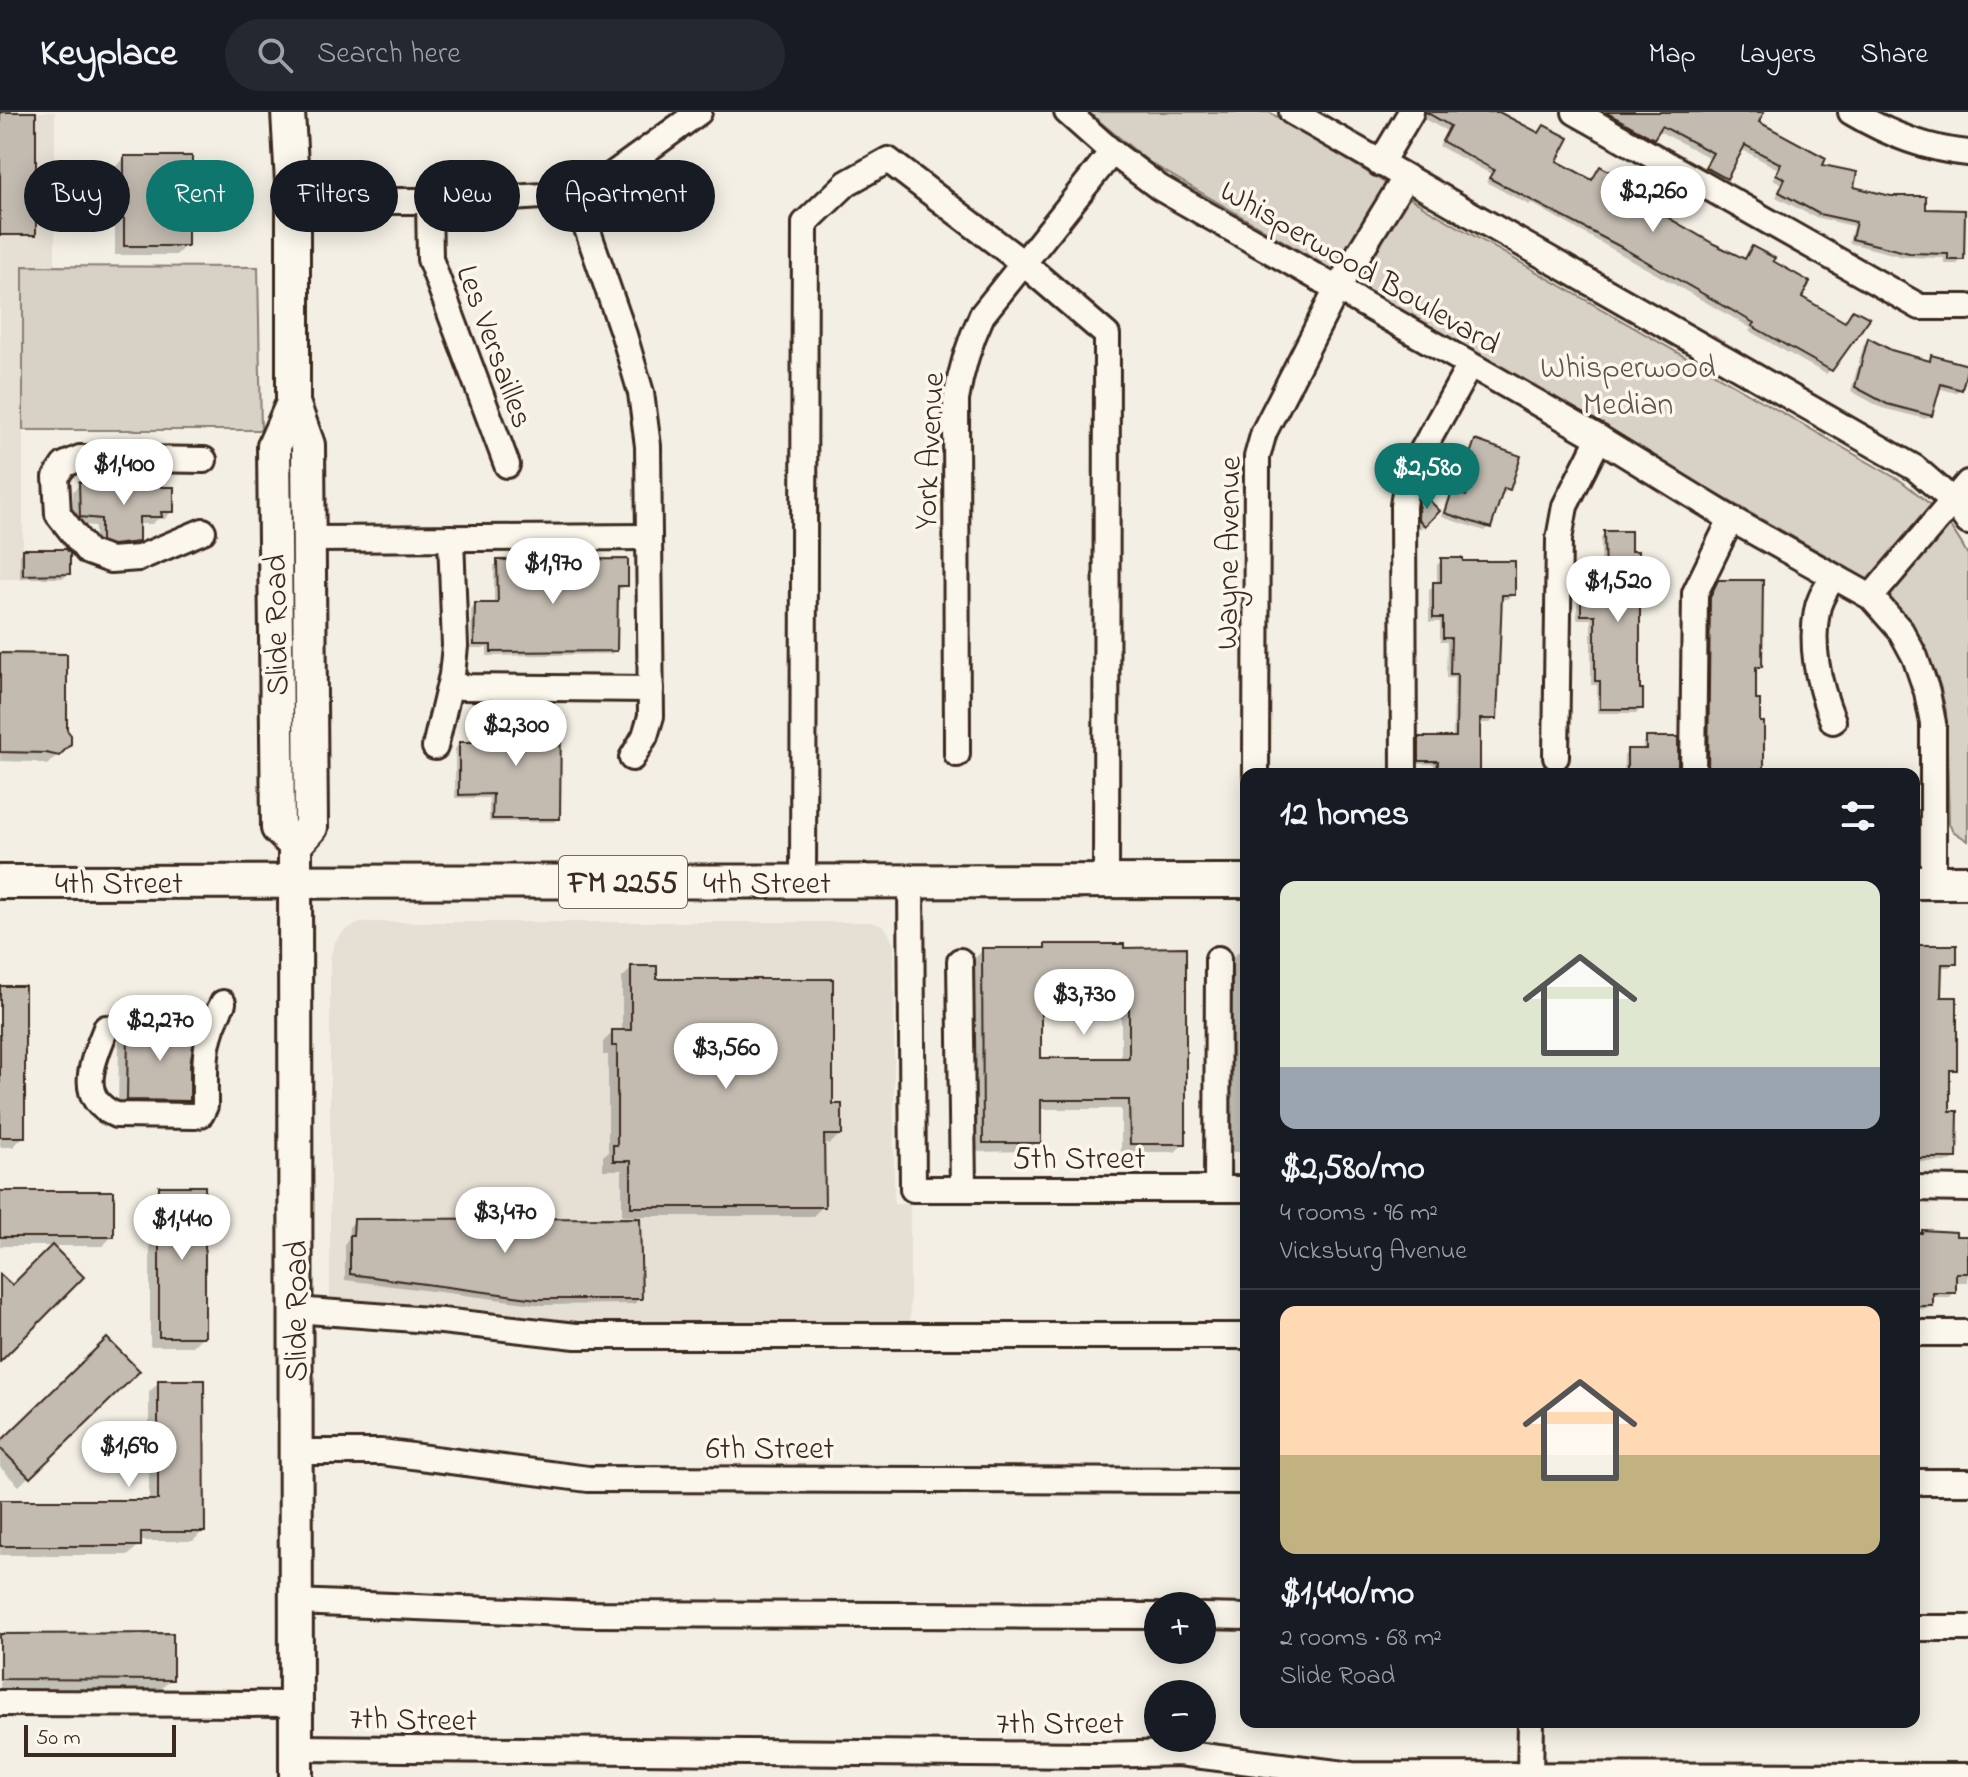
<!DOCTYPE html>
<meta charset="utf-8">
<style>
:root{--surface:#171b24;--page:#242831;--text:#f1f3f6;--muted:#9ea1a6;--line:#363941;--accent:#0f766e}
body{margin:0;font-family:"Indie Flower",sans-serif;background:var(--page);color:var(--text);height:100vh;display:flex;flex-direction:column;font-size:30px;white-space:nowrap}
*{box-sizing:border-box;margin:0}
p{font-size:26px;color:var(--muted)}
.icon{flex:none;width:44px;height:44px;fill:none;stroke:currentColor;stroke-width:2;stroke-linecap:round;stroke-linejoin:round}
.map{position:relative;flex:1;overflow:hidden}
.panel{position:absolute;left:1240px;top:656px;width:680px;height:960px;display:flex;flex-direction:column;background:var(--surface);border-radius:16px;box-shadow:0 4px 20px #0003}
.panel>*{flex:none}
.top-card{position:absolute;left:24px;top:48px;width:760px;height:72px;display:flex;gap:16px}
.fabs{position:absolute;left:1144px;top:1480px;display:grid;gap:16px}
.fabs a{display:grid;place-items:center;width:72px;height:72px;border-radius:50%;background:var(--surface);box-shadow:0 4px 20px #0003;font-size:40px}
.scale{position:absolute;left:24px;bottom:20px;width:152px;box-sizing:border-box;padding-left:8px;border:4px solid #3b2a1e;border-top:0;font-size:22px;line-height:28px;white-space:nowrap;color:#3b2a1e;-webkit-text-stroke:6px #fbf7ec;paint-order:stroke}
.price{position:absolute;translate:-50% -68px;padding:0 18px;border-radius:28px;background:#fff;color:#222;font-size:26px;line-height:52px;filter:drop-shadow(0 2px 4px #0008)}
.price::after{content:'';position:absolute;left:50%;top:48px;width:24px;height:18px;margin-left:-12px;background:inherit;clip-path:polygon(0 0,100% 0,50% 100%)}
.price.selected{background:var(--accent);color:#fff}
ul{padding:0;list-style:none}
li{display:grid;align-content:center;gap:16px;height:424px;padding:0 40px}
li+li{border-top:2px solid var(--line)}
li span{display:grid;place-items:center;height:248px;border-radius:16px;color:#555}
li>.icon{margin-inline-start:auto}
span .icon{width:144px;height:144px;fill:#fffc;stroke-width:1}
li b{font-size:34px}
h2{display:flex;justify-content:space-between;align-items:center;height:96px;padding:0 40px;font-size:34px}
.pill{padding:0 28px;border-radius:36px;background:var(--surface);box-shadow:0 4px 20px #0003;font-size:28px;line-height:72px}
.pill.selected{background:var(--accent);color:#fff}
header{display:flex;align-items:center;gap:48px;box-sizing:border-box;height:112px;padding:0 40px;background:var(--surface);border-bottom:2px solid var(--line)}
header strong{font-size:38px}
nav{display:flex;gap:44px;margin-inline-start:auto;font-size:28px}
.search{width:560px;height:72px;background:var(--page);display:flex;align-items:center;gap:20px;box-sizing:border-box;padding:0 28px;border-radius:44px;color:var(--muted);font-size:30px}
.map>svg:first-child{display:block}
.built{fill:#e5dfd4}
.green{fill:#d8d1c6;stroke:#8a7e72;stroke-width:2}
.shadow{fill:#0003;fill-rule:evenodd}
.building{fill:#c3bbb0;stroke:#3b2a1e;stroke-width:2;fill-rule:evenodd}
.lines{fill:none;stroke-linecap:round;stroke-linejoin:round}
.minor-casing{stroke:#3b2a1e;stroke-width:30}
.major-casing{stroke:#3b2a1e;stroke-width:38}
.minor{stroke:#fbf7ec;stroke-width:24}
.major{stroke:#fbf7ec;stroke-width:32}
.labels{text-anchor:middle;stroke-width:7;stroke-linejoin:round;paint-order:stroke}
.shield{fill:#fbf7ec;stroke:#75685c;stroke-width:2}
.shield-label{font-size:30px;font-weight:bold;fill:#3b2a1e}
.street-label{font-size:32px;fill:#3b2a1e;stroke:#fbf7ec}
.park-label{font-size:32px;fill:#625448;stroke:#fbf7ec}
</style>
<header>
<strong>Keyplace</strong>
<div class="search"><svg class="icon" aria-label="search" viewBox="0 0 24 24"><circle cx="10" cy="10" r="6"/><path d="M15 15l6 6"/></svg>Search here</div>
<nav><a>Map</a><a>Layers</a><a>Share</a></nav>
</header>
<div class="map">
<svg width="1968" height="1665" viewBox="0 0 1968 1665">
<rect width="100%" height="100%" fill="#f3efe4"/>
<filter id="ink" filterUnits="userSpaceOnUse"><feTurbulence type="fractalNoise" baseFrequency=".0125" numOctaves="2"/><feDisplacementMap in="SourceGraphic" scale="16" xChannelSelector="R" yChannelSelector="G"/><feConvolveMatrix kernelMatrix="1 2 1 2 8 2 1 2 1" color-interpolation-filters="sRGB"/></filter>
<g filter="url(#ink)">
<!-- built -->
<g class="built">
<polygon points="0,0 55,0 55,154 23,155 23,467 0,467"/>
<polygon points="363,810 871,810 885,815 894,833 894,1092 910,1092 910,1212 545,1212 368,1188 330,1188 330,845 335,830 345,818"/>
</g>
<!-- green -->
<g class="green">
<path d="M1088,0H1269L1429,98L1901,369C1934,394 1948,406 1968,443V729L1953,719L1949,712L1946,599L1939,570L1916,520L1848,456L1621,328L1149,50Z"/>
<polygon points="23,154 258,155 261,318 23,318"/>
</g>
<!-- shadow -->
<g class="shadow">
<polygon points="0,0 34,0 32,124 0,124"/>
<polygon points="1421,0 1496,0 1538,22 1544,15 1555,49 1591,70 1624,83 1713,134 1744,148 1752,137 1771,150 1799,186 1844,211 1853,199 1831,257 1826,262 1749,219 1751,216 1531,91 1529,93 1486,70 1491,62 1439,34 1447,19 1422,6"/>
<polygon points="1621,0 1749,0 1756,10 1851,76 1924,99 1962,147 1957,152 1944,152 1944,146 1904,145 1849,131 1853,114 1814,105 1776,85 1782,72 1773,67 1778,57 1741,37 1721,70 1703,60 1710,46 1657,18 1648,31 1614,12"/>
<polygon points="125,46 199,106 190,116 186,116 186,133 176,143 115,143 115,116 110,116 110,81 115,76 115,55"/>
<polygon points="1869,228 1890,240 1927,250 1932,245 1960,277 1956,281 1938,276 1930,303 1926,307 1882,296 1851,279 1864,232"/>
<polygon points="1475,331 1509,376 1504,381 1501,380 1489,415 1485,419 1442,405 1448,386 1453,381 1464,385 1475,352 1466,349"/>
<polygon points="80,372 172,399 165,407 158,407 152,412 137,412 137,429 130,436 95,436 95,414 73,412 73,379"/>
<polygon points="1424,386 1435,402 1420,417 1414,412 1415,394"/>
<polygon points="1605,421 1629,441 1646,463 1638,467 1638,579 1641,597 1636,601 1597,601 1597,573 1591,573 1591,507 1577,507 1577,488 1581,484 1590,484 1594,476 1601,476 1601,425"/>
<polygon points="24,439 68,461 64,466 20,466 20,443"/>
<polygon points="1442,448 1513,482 1508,487 1500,487 1495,606 1490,611 1478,611 1478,662 1434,662 1434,652 1415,652 1415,631 1420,627 1453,627 1454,566 1446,566 1447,530 1440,530 1440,510 1429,510 1429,477 1437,472 1437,453"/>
<polygon points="498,450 626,473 621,477 616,478 615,538 611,542 487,544 487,536 471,536 471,498 476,493 494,493 494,454"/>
<polygon points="1719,470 1760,555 1754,560 1754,590 1762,662 1705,662 1706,491"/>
<polygon points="0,543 65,619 69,632 47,653 35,650 0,649"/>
<polygon points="494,608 558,706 554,710 489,710 489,686 455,686 455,637 459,632 490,632 490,612"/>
<polygon points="1647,627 1676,662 1624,662 1624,644 1628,639 1643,639 1643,631"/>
<path d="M1046,834H1122L1184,1031L1175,1040H1121V997H1039V1030L1029,1039L974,1040V847L983,838H1041ZM1039,897H1121V948H1039Z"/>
<polygon points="1914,835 1955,851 1950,855 1940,855 1939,887 1955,958 1948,962 1948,1001 1955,1046 1950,1050 1914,1050"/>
<polygon points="1241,838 1246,838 1246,1040 1232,1040 1231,847"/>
<polygon points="632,856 655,869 840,1022 830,1032 822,1032 823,1094 813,1104 622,1104 622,1058 603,1058 603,1044 608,1040 608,943 603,943 603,930 613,920 622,920 622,866"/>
<polygon points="0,876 23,1025 13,1035 0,1035"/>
<polygon points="164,913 188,951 188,988 178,998 118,997 119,928 129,918 159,918"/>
<polygon points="159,1076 203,1224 193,1234 150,1234 150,1086"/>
<polygon points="0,1081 112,1124 103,1134 0,1134"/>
<polygon points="355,1109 639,1187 634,1192 542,1193 345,1168 345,1131 348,1127 349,1115"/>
<polygon points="1923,1120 1968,1126 1968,1170 1954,1170 1954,1180 1950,1185 1931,1185 1931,1193 1927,1197 1914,1197 1914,1123"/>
<polygon points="137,1259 19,1374 0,1355 0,1333"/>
<polygon points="159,1270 203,1419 193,1429 139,1429 139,1433 129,1443 0,1443 0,1390 149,1390 149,1280"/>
<polygon points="0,1523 171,1567 161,1577 0,1576"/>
</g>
<!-- building -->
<g class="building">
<rect x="0" y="0" width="36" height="123"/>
<polygon points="1426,0 1499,0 1539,21 1544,13 1569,26 1557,49 1592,68 1600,54 1633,72 1627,82 1714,132 1745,147 1752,134 1775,146 1773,149 1810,170 1802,185 1845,210 1853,197 1870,206 1832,259 1752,214 1754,211 1619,134 1489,66 1494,58 1442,29 1450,14"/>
<polygon points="1605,0 1764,0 1759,10 1826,46 1823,53 1857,60 1854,75 1891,84 1926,84 1926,97 1965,98 1964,148 1948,148 1948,142 1909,141 1852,127 1856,110 1819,102 1779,80 1785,67 1776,62 1781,52 1745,33 1727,67 1705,55 1713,41 1662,14 1654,27"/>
<polygon points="124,44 192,44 192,58 196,58 196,69 201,69 201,107 188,107 188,134 124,134 124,107 119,107 119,69 124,69"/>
<polygon points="1868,226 1891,238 1930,249 1931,243 1968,253 1962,278 1941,272 1932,304 1887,292 1855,275"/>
<polygon points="1475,328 1521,344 1510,378 1504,376 1491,416 1445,401 1452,379 1466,384 1478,348 1469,345"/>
<polygon points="79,370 161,370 161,375 174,375 174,400 161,400 162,405 139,405 139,430 112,433 101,429 101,407 80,405"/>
<polygon points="1424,383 1440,399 1425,414 1418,407 1419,388"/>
<polygon points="1604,419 1631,419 1631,439 1638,439 1638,447 1648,447 1648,464 1640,464 1640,577 1643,577 1643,597 1600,597 1600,569 1595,569 1595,503 1581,503 1581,482 1593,482 1593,474 1605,473"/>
<polygon points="23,437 66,437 70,441 70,462 23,463"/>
<polygon points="1441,446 1463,446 1463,449 1515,449 1515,483 1502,483 1497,607 1480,607 1480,662 1437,662 1438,649 1419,649 1419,625 1456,625 1457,562 1450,562 1451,526 1443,526 1443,506 1433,506 1433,470 1441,470"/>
<polygon points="628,447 628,474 618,474 617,539 491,540 491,533 474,533 475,491 498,491 497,448"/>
<polygon points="1718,468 1763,468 1762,555 1756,555 1756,588 1760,588 1760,610 1764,610 1764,662 1708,662 1710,485"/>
<polygon points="0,541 67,542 67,618 71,623 71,632 59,644 46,641 0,640"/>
<polygon points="561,605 560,707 492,707 493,682 459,683 459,630 493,630 493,606"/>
<polygon points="1646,625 1678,625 1678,662 1627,662 1627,637 1646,637"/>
<path d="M1045,832H1124V836L1186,835V1032H1130L1129,988H1041V1031H983L982,836H1045ZM1041,888H1129V946H1041Z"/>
<polygon points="1914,833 1957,833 1957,852 1942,852 1941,885 1957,885 1957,958 1950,958 1950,999 1958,999 1957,1046 1914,1046"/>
<polygon points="631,854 657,854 657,867 833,867 833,992 842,992 842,1023 824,1023 825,1095 631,1095 631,1049 613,1049 613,1033 617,1033 617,934 612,934 612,918 631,918"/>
<rect x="0" y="874" width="25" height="151"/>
<polygon points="163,911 187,911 187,918 196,918 190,952 190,989 127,988 128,916 163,916"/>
<rect x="159" y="1074" width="46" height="151"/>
<rect x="0" y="1079" width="114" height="46"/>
<polygon points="640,1106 642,1187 537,1187 350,1162 350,1123 353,1123 354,1107"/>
<polygon points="1922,1118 1956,1120 1956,1124 1968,1124 1968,1161 1956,1161 1956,1181 1933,1181 1933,1194 1914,1194 1914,1121 1922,1121"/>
<polygon points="52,1133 84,1165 0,1250 0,1162 12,1173"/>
<polygon points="107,1226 140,1259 30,1366 0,1336 0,1330"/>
<polygon points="158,1268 204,1268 205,1420 141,1420 141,1434 0,1434 0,1388 158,1388"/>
<polygon points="173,1521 173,1568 0,1567 0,1522"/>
</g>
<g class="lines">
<!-- minor casing -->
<g class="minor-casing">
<g id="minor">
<polyline points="1067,0 1112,40 1160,76 1599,326 1731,407 1871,485 1901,519 1915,545 1927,580 1933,611 1933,770"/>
<polyline points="1292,0 1915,356 1952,388 1968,410"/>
<polyline points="1575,0 1920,195 1968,195"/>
<path d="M1851,0C1888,22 1925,37 1968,41"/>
<polyline points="1380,52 1411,0"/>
<polyline points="575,82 624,223 641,281 648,334 651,604 645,624 632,646"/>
<polyline points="293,89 464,89 575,82 601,71 699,0"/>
<polyline points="429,89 430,147 507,353"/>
<polyline points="203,419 139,446 110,448 88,440 58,402 56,365 64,353 80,346 204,348"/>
<polyline points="310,427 649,425"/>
<path d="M1833,465C1827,476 1819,486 1817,499C1810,536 1819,575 1833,609"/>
<polyline points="1871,485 1968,371"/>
<polyline points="450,573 462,575 651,577"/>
<polyline points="435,635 452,563 455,534 451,426"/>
<path d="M957,642L956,288C961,257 969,231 982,203L1112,40"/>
<polyline points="1556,645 1559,427 1565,394 1599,326"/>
<polyline points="1256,662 1257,345 1264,320 1337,177 1405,66"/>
<polyline points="1404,662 1403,394 1407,366 1470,253"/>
<polyline points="1693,662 1695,481 1731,407"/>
<polyline points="803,770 805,111 847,71 888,48 1023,151 1107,223 1106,770"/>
<polyline points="911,770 913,1077 1246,1077"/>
<polyline points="960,849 963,1077"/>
<path d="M106,916C94,947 74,986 116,1003L195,1004L201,1002L205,994C205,951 202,930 223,891"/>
<polyline points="1914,1076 1968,1077"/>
<polyline points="1217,1077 1218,847"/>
<polyline points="295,1198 442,1209 576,1224 1246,1224"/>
<polyline points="1914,1221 1968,1221"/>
<polyline points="295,1340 381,1340 588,1367 1246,1369"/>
<polyline points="1914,1370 1968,1370"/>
<polyline points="295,1490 589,1502 1158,1504"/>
<polyline points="1202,1504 1246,1505"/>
<polyline points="1914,1516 1968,1516"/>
<polyline points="0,1591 295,1592"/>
<polyline points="296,1636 1098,1643 1179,1641 1352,1663 1968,1664"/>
<polyline points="1530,1665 1531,1610"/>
</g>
</g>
<!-- major casing -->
<g class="major-casing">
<g id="major">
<polyline points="288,0 293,89 293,291 308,333 311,715 295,733 296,1665"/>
<polyline points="293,291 274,334 278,716 295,733"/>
<polyline points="0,770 1246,769"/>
<polyline points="1914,770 1968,770"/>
</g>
</g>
<!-- minor -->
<use href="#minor" class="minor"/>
<!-- major -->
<use href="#major" class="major"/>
</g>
</g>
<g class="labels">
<!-- shield labels -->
<rect class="shield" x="559" y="744" width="128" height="52" rx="6"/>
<g class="shield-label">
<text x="623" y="780">FM 2255</text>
</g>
<!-- street labels -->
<g class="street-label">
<text transform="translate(1361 154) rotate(30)" y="11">Whisperwood Boulevard</text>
<text transform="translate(496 234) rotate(70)" y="11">Les Versailles</text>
<text transform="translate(928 339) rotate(-87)" y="11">York Avenue</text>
<text transform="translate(1227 441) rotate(-89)" y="11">Wayne Avenue</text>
<text transform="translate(275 513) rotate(-91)" y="11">Slide Road</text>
<text x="119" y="781">4th Street</text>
<text x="767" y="781">4th Street</text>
<text x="1079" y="1056">5th Street</text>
<text transform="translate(295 1199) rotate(-90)" y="11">Slide Road</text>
<text x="770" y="1346">6th Street</text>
<text transform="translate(413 1606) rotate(1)" y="11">7th Street</text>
<text x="1060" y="1621">7th Street</text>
</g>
<!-- park labels -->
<g class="park-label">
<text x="1628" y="265">Whisperwood<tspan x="1628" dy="37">Median</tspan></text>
</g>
</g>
</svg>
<div class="fabs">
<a>+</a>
<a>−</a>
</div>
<div class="scale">50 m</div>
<b class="price" style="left:1653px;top:122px">$2,260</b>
<b class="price" style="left:124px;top:395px">$1,400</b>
<b class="price selected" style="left:1427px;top:399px">$2,580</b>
<b class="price" style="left:553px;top:494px">$1,970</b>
<b class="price" style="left:1618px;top:512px">$1,520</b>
<b class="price" style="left:516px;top:656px">$2,300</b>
<b class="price" style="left:1084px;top:925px">$3,730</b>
<b class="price" style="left:160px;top:951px">$2,270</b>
<b class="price" style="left:726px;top:979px">$3,560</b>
<b class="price" style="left:505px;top:1143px">$3,470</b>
<b class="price" style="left:182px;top:1150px">$1,440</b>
<b class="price" style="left:129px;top:1377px">$1,690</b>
<div class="top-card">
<a class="pill">Buy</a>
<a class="pill selected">Rent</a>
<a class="pill">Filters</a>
<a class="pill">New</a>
<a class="pill">Apartment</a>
</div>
<section class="panel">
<h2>12 homes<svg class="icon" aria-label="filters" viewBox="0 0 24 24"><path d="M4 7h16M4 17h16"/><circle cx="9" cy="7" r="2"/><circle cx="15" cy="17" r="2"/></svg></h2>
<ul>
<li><span style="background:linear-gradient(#dfe7d0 75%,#9aa5b1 0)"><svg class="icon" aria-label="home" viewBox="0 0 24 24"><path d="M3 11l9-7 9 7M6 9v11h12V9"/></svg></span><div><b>$2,580/mo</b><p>4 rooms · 96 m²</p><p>Vicksburg Avenue</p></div></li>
<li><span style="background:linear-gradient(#ffd9b3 60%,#c2b280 0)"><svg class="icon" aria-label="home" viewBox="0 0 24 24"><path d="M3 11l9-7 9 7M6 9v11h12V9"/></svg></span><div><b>$1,440/mo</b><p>2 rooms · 68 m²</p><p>Slide Road</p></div></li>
</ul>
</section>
</div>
